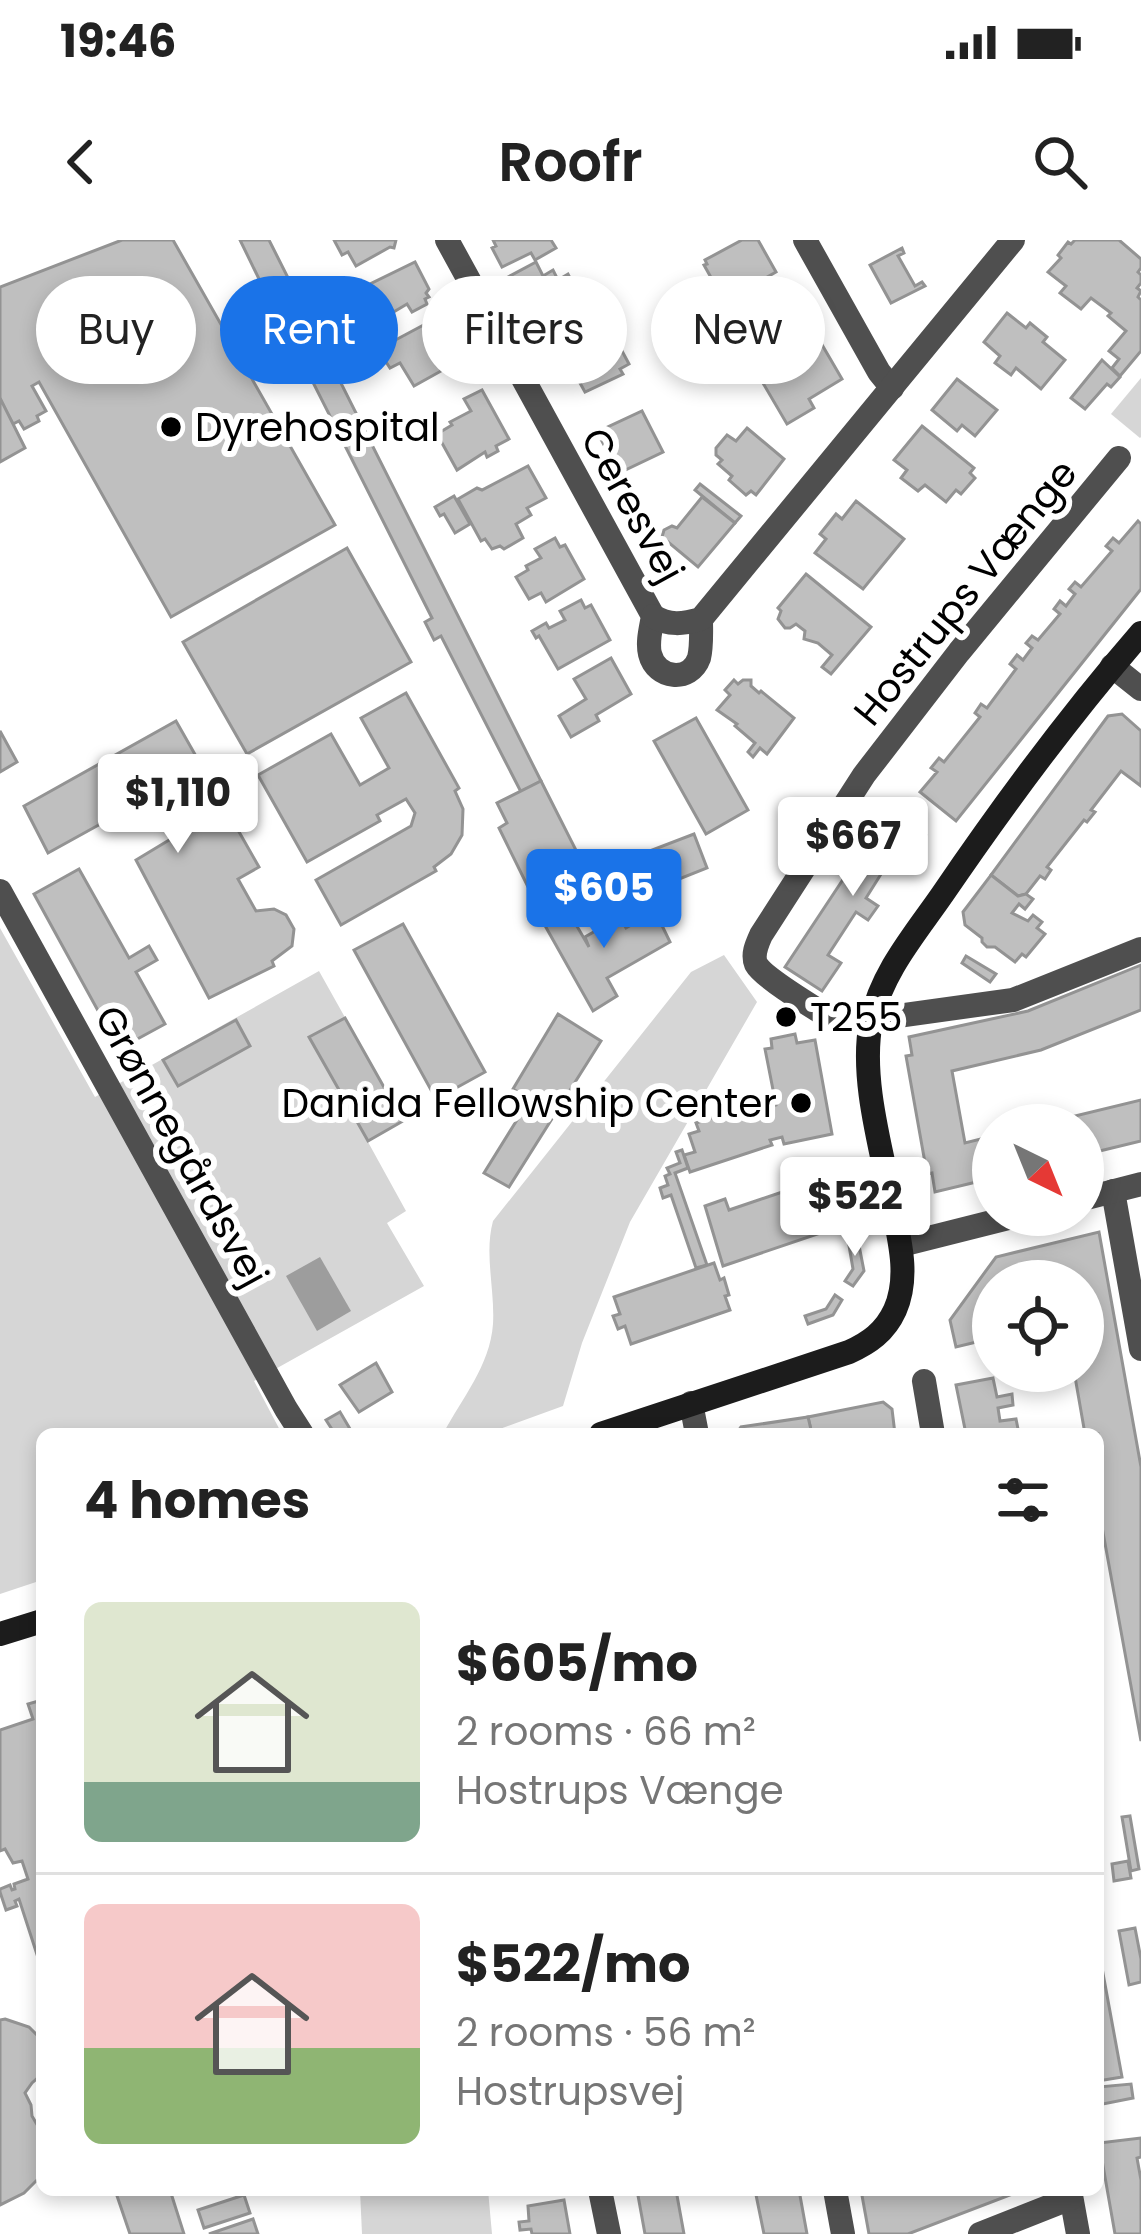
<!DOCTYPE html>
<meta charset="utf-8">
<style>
:root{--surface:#fff;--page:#f2f2f2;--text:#222;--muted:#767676;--line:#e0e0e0;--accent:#1a73e8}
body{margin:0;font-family:Poppins,sans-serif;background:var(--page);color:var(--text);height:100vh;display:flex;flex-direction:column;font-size:45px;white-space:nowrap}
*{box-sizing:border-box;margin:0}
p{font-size:39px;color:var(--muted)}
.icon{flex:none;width:66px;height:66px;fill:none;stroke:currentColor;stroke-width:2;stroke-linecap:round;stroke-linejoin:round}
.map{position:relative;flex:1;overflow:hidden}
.drawer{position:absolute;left:36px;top:1188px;width:1068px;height:768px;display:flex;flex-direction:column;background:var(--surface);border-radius:18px;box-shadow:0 6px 18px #0003}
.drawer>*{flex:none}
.guide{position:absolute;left:36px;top:36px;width:1071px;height:108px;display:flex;gap:24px}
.needle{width:78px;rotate:137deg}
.tools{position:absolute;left:972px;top:864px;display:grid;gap:24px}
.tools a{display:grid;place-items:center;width:132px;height:132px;border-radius:50%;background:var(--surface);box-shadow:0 6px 18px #0003;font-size:60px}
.price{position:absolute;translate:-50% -102px;padding:0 27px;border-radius:12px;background:#fff;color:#222;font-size:39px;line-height:78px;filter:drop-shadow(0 3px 6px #0008)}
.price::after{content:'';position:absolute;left:50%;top:72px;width:36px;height:27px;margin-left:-18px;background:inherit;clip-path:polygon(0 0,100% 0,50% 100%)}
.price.on{background:var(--accent);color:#fff}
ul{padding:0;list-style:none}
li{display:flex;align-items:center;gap:36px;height:300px;padding:0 48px}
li+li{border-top:3px solid var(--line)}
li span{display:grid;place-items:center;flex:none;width:336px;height:240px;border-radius:18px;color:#555}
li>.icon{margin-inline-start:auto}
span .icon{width:144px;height:144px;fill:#fffc;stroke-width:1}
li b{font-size:51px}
h2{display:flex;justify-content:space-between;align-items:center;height:144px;padding:0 48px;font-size:51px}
.chip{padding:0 42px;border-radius:54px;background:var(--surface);box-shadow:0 6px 18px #0003;font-size:42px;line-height:108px}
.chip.on{background:var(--accent);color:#fff}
.status{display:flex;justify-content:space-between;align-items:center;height:84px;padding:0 60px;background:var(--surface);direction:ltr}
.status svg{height:33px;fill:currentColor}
header{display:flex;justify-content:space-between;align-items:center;height:156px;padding:0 48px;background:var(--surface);font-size:54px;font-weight:600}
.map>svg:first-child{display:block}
.green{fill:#d6d6d6}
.water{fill:#9d9d9d}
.building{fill:#bfbfbf;stroke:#939393;stroke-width:3}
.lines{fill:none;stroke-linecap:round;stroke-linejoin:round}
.street{stroke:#4f4f4f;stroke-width:24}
.secondary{stroke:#1c1c1c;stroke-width:24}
.poi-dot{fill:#000;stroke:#fff;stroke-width:4.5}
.labels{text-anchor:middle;stroke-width:12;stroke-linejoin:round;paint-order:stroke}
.poi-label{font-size:39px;fill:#000;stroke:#fff;text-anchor:start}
.street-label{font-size:39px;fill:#000;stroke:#fff}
</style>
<div class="status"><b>19:46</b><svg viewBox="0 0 49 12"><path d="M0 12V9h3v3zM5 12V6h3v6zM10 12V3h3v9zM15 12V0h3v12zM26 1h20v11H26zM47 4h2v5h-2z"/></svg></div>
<header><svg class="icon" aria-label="back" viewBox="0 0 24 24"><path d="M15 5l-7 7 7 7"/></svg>Roofr<svg class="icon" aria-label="search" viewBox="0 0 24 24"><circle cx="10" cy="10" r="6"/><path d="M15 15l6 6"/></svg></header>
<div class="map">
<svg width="1141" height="1994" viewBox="0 0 1141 1994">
<rect width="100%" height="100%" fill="#fff"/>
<!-- green -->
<g class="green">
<polygon points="1141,138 1141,197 1140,198 1111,174"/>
<polygon points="0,688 95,857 319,731 403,881 368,902 406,971 387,983 424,1046 254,1141 282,1194 42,1194 42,1340 0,1354"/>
<path d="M724,715L757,762L630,982L582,1103L563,1166L486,1194H443C462,1158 490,1126 493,1084C495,1049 484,1014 493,981L691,732Z"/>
<polygon points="360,1950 488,1950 492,1994 362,1994"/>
</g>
<!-- water -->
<polygon class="water" points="320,1017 351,1071 317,1091 286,1036"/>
<!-- building -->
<g class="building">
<polygon points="122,0 173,0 335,285 171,377 39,142 32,146 46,171 37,176 39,181 24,189 19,181 13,184 0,161 0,47"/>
<polygon points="240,0 269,0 541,541 521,552 441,396 434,400 425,382 432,378 279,75 272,79 253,45 260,41"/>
<polygon points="334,0 396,0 394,8 390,7 356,26 348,12 342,15"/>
<polygon points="493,0 551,0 556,8 535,20 531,13 502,27 492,8 496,6"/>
<polygon points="742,0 758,0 776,32 750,47 754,55 738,65 734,57 729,60 716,39 713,41 704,25 707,24 705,20"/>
<polygon points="1075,0 1119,0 1141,19 1141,28 1138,32 1141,35 1141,43 1137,48 1141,51 1138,57 1141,60 1141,111 1120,136 1112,128 1119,119 1109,111 1126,91 1108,76 1111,73 1091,58 1081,69 1060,53 1066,46 1048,32 1061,18 1058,15 1068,2 1071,4"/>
<polygon points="902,8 904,13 898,16 915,46 922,42 925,46 891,63 870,25"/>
<polygon points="415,22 429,49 426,53 429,57 425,59 427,64 412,72 407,64 392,73 383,58 375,63 366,46"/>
<polygon points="536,22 543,36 553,30 558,40 568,34 577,51 566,56 576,74 544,91 530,73 532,71 520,50 505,57 497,43"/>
<polygon points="788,54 809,90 768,113 746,79"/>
<polygon points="446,73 468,116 414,146 400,123 390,128 381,114 391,109 388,104"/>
<polygon points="1007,73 1026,88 1030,83 1047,97 1043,102 1065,120 1041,149 1016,128 1011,135 995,123 1000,116 984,102"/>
<polygon points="579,86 585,96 594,92 603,108 610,105 614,113 621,109 629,124 620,129 623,134 585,152 560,107 549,113 544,106"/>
<polygon points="821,103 842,139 809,159 814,168 787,184 760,138"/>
<polygon points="1102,120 1120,137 1111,147 1107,144 1085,169 1071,158"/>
<polygon points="957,139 997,170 975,196 962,185 957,191 932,170"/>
<polygon points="482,150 509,199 496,206 498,211 487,217 485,212 457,230 437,194 452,185 450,182 471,171 464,159"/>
<polygon points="1,160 25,208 0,222 0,161"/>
<polygon points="642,171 663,212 619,233 597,192"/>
<polygon points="922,186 974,228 970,233 975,238 961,254 956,250 946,262 925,245 918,251 901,238 907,230 894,220"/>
<polygon points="747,188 784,219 756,255 751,251 746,255 729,240 732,236 718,224 722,220 716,215 716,208 727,195 736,201"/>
<polygon points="528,226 546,258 527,268 531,275 516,284 523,298 504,309 500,306 492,309 485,299 481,301 458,259 477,248 482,250"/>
<polygon points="700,244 741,276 735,283 695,250"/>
<polygon points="454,256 470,284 455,293 444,274 440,276 435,267"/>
<polygon points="702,257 735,283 698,327 662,297 664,290 672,286 677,288"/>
<polygon points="856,261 904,299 863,349 815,313 826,299 820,294 836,274 842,279"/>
<polygon points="1138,281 1141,284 1141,349 956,581 920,552 937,532 931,528 939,518 944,522 980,477 975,473 981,464 987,468 1016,429 1010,424 1017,415 1023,420 1032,408 1026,403 1032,396 1038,400 1060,374 1054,369 1060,361 1066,366 1075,354 1069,349 1075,342 1081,347 1112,311 1106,306 1113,298 1119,303"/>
<polygon points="555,298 560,307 565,305 584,339 546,362 541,353 529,359 516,337 528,330 526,326 541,318 535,309"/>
<polygon points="347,308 411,422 247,514 183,402"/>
<polygon points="806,334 871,387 831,434 822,427 832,415 818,403 804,399 805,391 796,384 790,388 785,388 778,379 781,371 778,368"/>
<polygon points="581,360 585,368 591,365 610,400 558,429 539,396 536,398 532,391 546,383 549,388 565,380 560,371"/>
<polygon points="611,418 631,454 596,475 599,481 571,497 559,476 586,459 574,439"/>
<polygon points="734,440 738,444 743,440 751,440 751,446 759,453 761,451 794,478 767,514 760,508 753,517 748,512 755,503 735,486 737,484 717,470 730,455 725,450"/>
<polygon points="406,453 459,548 455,551 463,569 462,595 451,614 434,627 436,631 341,685 316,640 411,586 415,573 406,559 377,575 380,581 307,622 258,535 331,494 360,545 389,528 361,478"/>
<polygon points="1122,474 1141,491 1141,546 1121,531 1091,570 1095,572 1087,582 1084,580 1047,627 1051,630 1045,639 1040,636 1026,654 1018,656 991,635 1108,476"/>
<polygon points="696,478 748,570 706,594 654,501"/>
<polygon points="176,481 259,627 238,639 256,671 274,669 286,675 294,689 292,706 272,721 274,726 209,758 136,620 194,585 171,545 48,613 24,566"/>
<polygon points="0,491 17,522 0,532"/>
<polygon points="541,541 587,632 554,648 551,643 531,653 499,588 507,583 497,563"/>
<polygon points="889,570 926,595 907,624 893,615 866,658 878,666 868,680 856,672 828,715 841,723 822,751 785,727"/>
<polygon points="694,594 707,628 644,653 631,618"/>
<polygon points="79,629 129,718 149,706 157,720 136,732 165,784 119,809 34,654"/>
<polygon points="991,635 1018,656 1026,654 1033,659 1025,669 1019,664 1012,673 1028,681 1033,675 1042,682 1037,688 1045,694 1026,717 1022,714 1015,722 995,707 987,707 982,702 982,698 965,685 963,672"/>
<polygon points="567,669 589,707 585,697 620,677 626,688 655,671 670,702 607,738 617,756 593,771 543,682"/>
<polygon points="403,684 485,832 436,859 354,710"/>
<polygon points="966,716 996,734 990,742 962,723"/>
<polygon points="1141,725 1141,770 1041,810 952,831 965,903 993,896 993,938 935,952 932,933 927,934 906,816 912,815 909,797 1028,771"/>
<polygon points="558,774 601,801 509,947 484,933 530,859 513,849"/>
<polygon points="345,778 403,881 368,901 309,797"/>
<polygon points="236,780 250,806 178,846 163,820"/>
<polygon points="795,794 797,803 815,800 832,894 784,904 782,897 770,900 772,905 690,932 684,915 695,912 689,894 699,891 696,883 758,862 761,870 776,865 765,809 772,808 771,799"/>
<polygon points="1141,860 1141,901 1083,915 1083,885 1038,885"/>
<polygon points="682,910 688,928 675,933 707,1025 696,1028 671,955 663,958 660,948 668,945 665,936 670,934 667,928 680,923 676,912"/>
<polygon points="817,928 830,953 828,956 838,987 723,1026 705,966 725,959 729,970 800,946 796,935"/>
<polygon points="856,990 864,1031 853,1046 845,1041 853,1029 847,994"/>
<polygon points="1099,992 1141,1227 1141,1501 1098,1265 1098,1194 1085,1194 1074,1131 1083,1131 1083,1041 993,1041 993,1098 956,1107 950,1080 996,1017"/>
<polygon points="714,1023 720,1040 724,1038 729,1055 725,1056 730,1070 631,1104 625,1086 618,1089 613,1076 620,1074 614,1057"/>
<polygon points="835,1055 842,1060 833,1075 808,1084 805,1076 826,1069"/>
<polygon points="376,1123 392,1152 359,1172 340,1145"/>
<polygon points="993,1138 997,1157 1012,1154 1013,1165 998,1168 1000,1181 1016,1179 1019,1194 966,1194 956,1145"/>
<polygon points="883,1162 892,1169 895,1194 812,1194 808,1177"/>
<polygon points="340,1172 353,1194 335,1194 326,1180"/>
<polygon points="808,1177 812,1194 736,1194 741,1187"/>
<polygon points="42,1460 42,1730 19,1659 15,1661 17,1666 6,1670 0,1652 0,1649 10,1645 12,1650 15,1649 14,1644 28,1639 22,1621 13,1623 5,1609 0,1611 0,1490 33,1479 28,1464"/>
<polygon points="1130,1576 1139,1629 1131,1631 1122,1577"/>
<polygon points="1128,1621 1131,1638 1114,1641 1112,1624"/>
<polygon points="1135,1688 1141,1719 1141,1742 1129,1745 1119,1691"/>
<polygon points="1098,1706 1122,1837 1098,1841"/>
<polygon points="5,1779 29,1787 42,1800 42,1834 32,1843 25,1853 31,1865 32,1876 42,1893 42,1935 24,1953 0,1965 0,1780"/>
<polygon points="1131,1844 1133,1858 1098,1865 1098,1847"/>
<polygon points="1141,1898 1141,1917 1137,1918 1141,1940 1141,1994 1115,1994 1099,1903"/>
<polygon points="115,1950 170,1950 184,1994 130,1994"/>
<polygon points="637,1950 676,1950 684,1994 645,1994"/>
<polygon points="755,1950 799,1950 807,1994 764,1994"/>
<polygon points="861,1950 1023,1950 908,1994 869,1994"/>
<polygon points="244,1955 250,1973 204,1988 198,1970"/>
<polygon points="564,1960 570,1994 532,1994 531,1989 520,1990 519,1982 529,1981 528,1966"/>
<polygon points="253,1979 258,1994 209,1994"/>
</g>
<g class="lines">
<!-- street -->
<g class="street">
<path d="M447,0L653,376C651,388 647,402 650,414C656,439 690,443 699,418C702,406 701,391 701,379"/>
<polyline points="805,0 879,132 892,148"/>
<path d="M1119,218L959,412L864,535L761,695C757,704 752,714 756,724C764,739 823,773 840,784L1013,760L1141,709"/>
<path d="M653,376C669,386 683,384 701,379L1013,0"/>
<polyline points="1112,426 1141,449"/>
<polyline points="0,651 286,1169 302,1194"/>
<polyline points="1113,951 1141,1109"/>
<polyline points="1083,959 1141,944"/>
<polyline points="901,1005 1020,975"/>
<polyline points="924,1141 933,1194"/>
<polyline points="691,1163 697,1194"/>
<polyline points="600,1950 609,1994"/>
<polyline points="835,1950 843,1994"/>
<polyline points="1070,1950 1078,1994"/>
<polyline points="980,1994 1071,1958"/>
</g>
<!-- secondary -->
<g class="secondary">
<path d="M601,1194L849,1112C869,1103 885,1092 895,1070C910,1036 899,998 892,963C881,908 860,837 871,782C881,733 915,694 942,655C1004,564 1069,476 1141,393"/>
<polyline points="0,1394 42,1381"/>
</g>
</g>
<!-- markers -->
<g class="poi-dot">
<circle cx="171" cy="187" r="12"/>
<circle cx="786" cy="777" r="12"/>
<circle cx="801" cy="863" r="12"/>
</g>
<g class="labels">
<!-- poi labels -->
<g class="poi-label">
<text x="195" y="201">Dyrehospital</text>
<text x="810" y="791">T255</text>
<text x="777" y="877" text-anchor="end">Danida Fellowship Center</text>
</g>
<!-- street labels -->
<g class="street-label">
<text transform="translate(633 265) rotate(61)" y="14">Ceresvej</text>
<text transform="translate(965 352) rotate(-51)" y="14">Hostrups Vænge</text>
<text transform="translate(182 906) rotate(61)" y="14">Grønnegårdsvej</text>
</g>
</g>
</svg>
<div class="tools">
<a><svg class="needle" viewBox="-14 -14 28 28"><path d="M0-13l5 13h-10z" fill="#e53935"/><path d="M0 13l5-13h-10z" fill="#767676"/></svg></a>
<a><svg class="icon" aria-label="locate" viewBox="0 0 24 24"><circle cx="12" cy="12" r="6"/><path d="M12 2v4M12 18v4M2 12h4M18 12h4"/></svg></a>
</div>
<b class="price" style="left:178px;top:616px">$1,110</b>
<b class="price" style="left:853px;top:659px">$667</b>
<b class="price on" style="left:604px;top:711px">$605</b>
<b class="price" style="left:855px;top:1019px">$522</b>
<div class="guide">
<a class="chip">Buy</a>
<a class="chip on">Rent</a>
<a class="chip">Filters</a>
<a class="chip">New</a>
</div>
<section class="drawer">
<h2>4 homes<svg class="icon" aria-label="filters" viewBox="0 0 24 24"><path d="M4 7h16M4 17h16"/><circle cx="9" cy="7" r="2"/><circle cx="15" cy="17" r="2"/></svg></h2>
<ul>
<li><span style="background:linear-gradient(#dfe7d0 75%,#7fa58c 0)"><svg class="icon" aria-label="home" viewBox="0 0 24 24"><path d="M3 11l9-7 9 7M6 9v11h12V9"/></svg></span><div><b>$605/mo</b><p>2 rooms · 66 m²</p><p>Hostrups Vænge</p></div></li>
<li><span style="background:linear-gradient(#f6c9c9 60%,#8fb573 0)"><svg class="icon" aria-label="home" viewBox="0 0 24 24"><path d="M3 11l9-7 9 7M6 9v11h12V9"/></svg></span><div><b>$522/mo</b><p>2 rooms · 56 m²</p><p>Hostrupsvej</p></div></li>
</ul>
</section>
</div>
